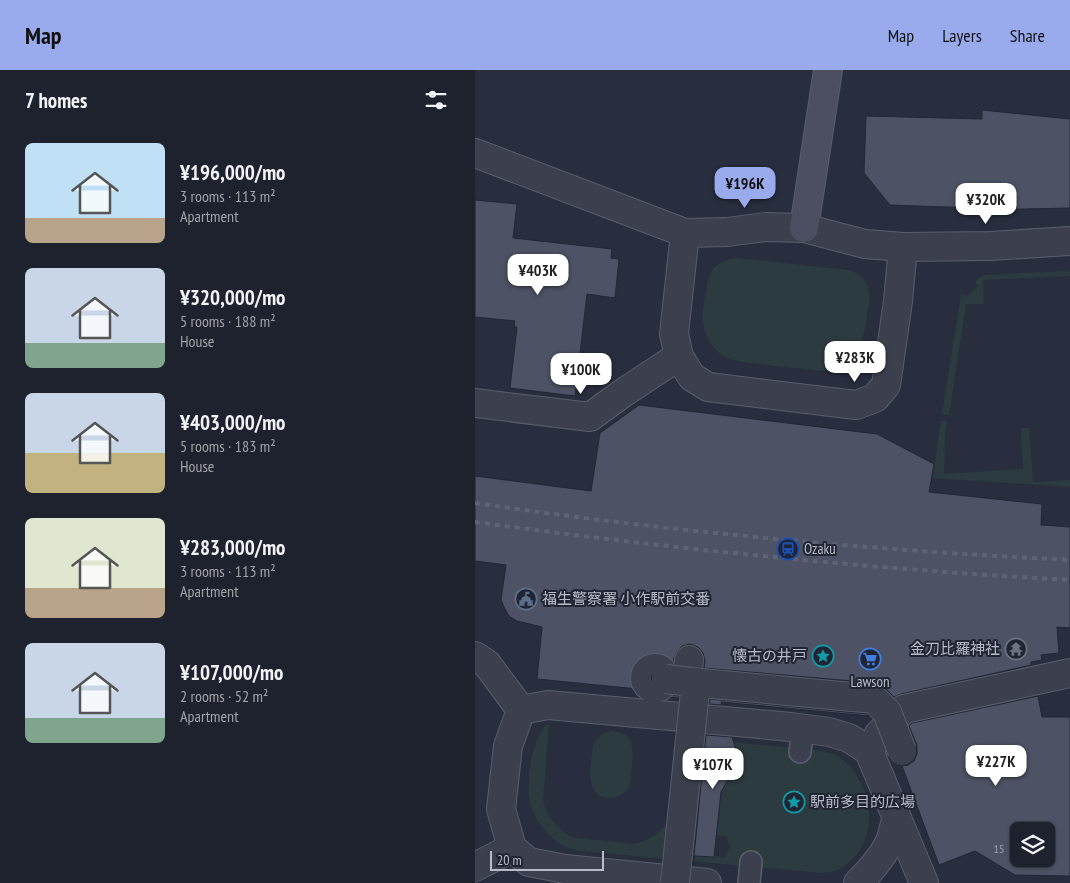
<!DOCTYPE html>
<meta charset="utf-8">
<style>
:root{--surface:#1e222e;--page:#262a36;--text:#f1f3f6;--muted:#a1a4aa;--line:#3c3f4a;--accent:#99aaed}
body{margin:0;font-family:"PT Sans Narrow","Noto Sans JP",sans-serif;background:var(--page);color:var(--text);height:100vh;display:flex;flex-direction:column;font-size:19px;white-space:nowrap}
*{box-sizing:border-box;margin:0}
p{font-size:16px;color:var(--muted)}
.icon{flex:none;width:28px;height:28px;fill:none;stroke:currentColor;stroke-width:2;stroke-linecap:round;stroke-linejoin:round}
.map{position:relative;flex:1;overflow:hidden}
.drawer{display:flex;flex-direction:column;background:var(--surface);width:475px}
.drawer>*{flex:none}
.tools{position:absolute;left:535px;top:752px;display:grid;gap:10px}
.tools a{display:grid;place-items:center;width:45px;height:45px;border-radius:8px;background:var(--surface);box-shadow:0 1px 4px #0004,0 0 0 1px var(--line);font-size:25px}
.scale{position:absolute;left:15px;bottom:12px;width:114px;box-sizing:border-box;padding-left:5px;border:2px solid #b8bcc9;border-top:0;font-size:14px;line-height:18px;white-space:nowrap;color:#b8bcc9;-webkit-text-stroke:4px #212533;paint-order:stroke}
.price{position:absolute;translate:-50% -42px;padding:0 11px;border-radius:10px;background:#fff;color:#222;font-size:16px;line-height:32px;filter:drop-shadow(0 1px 2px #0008)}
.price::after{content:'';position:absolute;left:50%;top:30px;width:15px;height:11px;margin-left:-8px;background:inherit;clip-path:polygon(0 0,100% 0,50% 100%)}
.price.selected{background:var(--accent);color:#111}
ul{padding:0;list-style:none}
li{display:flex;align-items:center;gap:15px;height:125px;padding:0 25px}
li span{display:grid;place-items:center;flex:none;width:140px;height:100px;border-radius:8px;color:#555}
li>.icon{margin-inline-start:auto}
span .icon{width:60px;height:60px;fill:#fffc;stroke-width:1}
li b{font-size:21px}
h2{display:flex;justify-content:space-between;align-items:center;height:60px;padding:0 25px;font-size:21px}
header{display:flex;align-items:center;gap:30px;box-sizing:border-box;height:70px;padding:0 25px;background:var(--accent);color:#111}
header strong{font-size:24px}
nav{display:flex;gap:28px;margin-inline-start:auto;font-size:18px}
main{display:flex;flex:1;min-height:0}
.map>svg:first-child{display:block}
.green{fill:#2b3b40;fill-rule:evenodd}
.building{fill:#4d5264;stroke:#232735;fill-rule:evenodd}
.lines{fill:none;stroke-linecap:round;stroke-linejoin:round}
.lane-casing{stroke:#5a5e6c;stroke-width:24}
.street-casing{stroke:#5a5e6c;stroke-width:30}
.secondary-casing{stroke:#5a5e6c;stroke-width:30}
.lane{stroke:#3c404e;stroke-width:21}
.street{stroke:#3c404e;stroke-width:28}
.secondary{stroke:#4b4f60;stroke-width:28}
.rail{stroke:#5f6474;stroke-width:4;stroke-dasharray:5 5;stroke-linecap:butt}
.street-bridge-casing{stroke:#5a5e6c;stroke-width:30;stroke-linecap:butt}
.street-bridge{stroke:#3c404e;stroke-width:28}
.labels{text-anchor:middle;stroke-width:4;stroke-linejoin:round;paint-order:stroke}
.number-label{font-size:12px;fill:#9da2b0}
.poi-label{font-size:15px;fill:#b8bcc9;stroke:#212533;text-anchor:start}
</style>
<header>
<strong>Map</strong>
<nav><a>Map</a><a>Layers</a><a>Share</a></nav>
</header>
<main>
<section class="drawer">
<h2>7 homes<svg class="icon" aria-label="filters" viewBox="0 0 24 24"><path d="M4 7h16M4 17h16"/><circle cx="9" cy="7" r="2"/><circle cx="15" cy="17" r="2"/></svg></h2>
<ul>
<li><span style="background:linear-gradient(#bfe0f5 75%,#b9a48a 0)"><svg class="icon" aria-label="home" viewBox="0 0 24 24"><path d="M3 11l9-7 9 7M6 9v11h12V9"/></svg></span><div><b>¥196,000/mo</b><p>3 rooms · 113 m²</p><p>Apartment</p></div></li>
<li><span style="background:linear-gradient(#c9d6e8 75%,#7fa58c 0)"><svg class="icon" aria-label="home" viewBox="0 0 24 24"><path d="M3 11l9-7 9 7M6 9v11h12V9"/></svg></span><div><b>¥320,000/mo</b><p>5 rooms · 188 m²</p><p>House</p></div></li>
<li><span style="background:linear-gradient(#c9d6e8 60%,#c2b280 0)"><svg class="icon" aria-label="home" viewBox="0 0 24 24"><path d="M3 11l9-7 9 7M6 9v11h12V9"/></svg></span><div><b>¥403,000/mo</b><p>5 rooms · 183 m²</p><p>House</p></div></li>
<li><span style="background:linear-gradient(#dfe7d0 70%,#b9a48a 0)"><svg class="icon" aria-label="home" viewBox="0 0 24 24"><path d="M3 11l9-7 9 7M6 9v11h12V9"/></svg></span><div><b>¥283,000/mo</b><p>3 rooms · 113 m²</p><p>Apartment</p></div></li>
<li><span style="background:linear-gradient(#c9d6e8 75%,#7fa58c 0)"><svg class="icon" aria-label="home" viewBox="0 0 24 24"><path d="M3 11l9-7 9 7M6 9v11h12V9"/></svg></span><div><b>¥107,000/mo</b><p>2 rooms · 52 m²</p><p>Apartment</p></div></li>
</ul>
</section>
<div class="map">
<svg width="595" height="813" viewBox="0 0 595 813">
<rect width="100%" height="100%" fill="#282e3e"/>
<!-- green -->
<g class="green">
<path d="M260,188L374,200C382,203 388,206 392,214C396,224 394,235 392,245C388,275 383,296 349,301C330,299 311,297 292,295C278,293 263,293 250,287C238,280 229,266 228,252C227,242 229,232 231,222C234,199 238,194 260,188Z"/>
<polygon points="595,201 595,206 508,210 509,234 491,234 474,345 467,344 486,225 487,223 491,227 503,216 500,212 508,205"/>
<polygon points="466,351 472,351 470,363 469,404 548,399 546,358 554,358 558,412 595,410 595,417 458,408"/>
<path d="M71,654L74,655L68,730C72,747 84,763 101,768L161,774L171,770L181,764L190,756L196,746L205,667L339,680C346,681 355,682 361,685C397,706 408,768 372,794C369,796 366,799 363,800C358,802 352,802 347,803L105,781C101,780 97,779 93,778C75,771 57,748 54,728C53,720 54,713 54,705C56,687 60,670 71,654ZM212,675L261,680L264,690L259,700L249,699L242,765L251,766L255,777L250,787L201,782Z"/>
<path d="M135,661C157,661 159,675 157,694C156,702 156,710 154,717C149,724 143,729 134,728C108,726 116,693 118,675C121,668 127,664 135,661Z"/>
</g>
<!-- building -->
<g class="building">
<polygon points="507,40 595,49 595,138 500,140 501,138 415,135 389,103 391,46 507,49"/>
<polygon points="0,130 42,134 38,168 137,179 136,188 144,189 140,228 112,224 100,326 35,318 42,257 39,257 40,251 0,247"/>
<polygon points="164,335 402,364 459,394 454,422 567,434 566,455 595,457 595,558 582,557 584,583 566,585 567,590 556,592 556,595 426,624 419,627 410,618 400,613 229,598 230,591 228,583 223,577 215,574 207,576 202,581 199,588 198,594 192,593 184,595 179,599 176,607 176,615 182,622 189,625 204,626 204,628 164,624 163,619 62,609 67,557 42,551 34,546 30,539 26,530 31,495 0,491 0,406 116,421 125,363"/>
<path d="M563,626L567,647H595V806L540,805L500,781L464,795L427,696L433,695L439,691L442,684V675L434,656L437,653ZM544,761H571V789H544Z"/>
<polygon points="235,629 392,644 394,646 246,632 247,635 234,634"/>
<polygon points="231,665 257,667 264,690 246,722 239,787 219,786 218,796"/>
</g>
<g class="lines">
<!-- lane casing -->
<g class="lane-casing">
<g id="lane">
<polyline points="325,682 328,658"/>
<polyline points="274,813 276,792"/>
</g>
</g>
<!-- street casing -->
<g class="street-casing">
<g id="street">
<polyline points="0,83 210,163 252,162 290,157 329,158 390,174 428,177 515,176 595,171"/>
<polyline points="210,163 199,264 204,286 209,295 217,307 233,317 381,335 400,328 411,315 423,231 428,177"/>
<polyline points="0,333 115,347 148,323 204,286"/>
<polyline points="0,586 12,594 46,640"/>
<circle cx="180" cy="608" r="10"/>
<polyline points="212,611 214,590"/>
<polyline points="394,681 404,664 429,639 595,603"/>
<polyline points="0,797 37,778"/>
<polyline points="232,813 90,799 54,792 37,778 26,739 33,676 46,640 73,635 316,657 354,662 374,668 394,681 449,813"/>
<path d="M383,813C395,801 408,787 415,771C418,764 419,755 422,748"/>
</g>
</g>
<!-- secondary casing -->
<g class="secondary-casing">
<polyline id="secondary" points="329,158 353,0"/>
</g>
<!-- lane -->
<use href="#lane" class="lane"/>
<!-- street -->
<use href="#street" class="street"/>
<!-- secondary -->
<use href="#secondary" class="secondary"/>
<!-- rail -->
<g class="rail">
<path d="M0,433C198,462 395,480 595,490"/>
<path d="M0,452C198,479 396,499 595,510"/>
</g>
<!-- street-bridge casing -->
<g class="street-bridge-casing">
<g id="street-bridge">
<polyline points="191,609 216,612 399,629 412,642 427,681"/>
<polyline points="200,813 221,612"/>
</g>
</g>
<!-- street-bridge -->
<use href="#street-bridge" class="street-bridge"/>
</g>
<!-- icons -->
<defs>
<g id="station-ring" transform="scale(1.125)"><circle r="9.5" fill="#212533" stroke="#1a4fb4" stroke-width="1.5"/><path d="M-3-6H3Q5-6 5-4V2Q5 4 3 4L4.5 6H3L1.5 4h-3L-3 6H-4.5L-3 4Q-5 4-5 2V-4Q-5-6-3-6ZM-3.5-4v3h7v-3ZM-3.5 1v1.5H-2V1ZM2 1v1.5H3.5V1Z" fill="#1a4fb4"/></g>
<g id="civic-ring" transform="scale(1.125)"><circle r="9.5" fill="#212533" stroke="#5c6f8a" stroke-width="1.5"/><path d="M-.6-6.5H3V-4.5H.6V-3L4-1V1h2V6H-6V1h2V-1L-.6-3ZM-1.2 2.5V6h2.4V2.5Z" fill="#5c6f8a"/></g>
<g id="temple-ring" transform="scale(1.125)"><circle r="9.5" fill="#212533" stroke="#6b7280" stroke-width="1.5"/><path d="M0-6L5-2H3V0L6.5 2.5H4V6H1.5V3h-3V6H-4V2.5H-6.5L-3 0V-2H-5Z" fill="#6b7280"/></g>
<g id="sight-ring" transform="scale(1.125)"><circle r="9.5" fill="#212533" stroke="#0f9aa8" stroke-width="1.5"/><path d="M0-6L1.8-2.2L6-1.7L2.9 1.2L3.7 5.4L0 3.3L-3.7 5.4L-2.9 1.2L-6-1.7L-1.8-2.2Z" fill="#0f9aa8"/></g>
<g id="supermarket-ring" transform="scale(1.125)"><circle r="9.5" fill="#212533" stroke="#3f7fe0" stroke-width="1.5"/><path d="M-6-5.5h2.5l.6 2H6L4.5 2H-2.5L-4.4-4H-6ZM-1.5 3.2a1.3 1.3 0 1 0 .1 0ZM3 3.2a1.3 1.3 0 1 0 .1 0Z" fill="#3f7fe0"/></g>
</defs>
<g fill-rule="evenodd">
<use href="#station-ring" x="313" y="479"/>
<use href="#civic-ring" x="51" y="529"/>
<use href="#temple-ring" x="541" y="579"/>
<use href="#sight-ring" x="348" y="586"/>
<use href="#supermarket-ring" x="395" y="589"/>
<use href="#sight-ring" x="319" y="732"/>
</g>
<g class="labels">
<!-- number labels -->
<g class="number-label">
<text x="524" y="783">15</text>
</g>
<!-- poi labels -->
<g class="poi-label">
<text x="329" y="484">Ozaku</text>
<text x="67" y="534">福生警察署 小作駅前交番</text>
<text x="525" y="584" text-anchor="end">金刀比羅神社</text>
<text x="332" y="591" text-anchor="end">懐古の井戸</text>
<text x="395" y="617" text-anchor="middle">Lawson</text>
<text x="335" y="737">駅前多目的広場</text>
</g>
</g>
</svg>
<div class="tools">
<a><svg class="icon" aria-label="layers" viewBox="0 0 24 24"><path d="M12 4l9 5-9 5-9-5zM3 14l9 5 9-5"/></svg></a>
</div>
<div class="scale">20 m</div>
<b class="price selected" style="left:270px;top:139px">¥196K</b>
<b class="price" style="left:511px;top:155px">¥320K</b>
<b class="price" style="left:63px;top:226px">¥403K</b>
<b class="price" style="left:380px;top:313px">¥283K</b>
<b class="price" style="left:106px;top:325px">¥100K</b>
<b class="price" style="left:521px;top:717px">¥227K</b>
<b class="price" style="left:238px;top:720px">¥107K</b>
</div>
</main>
